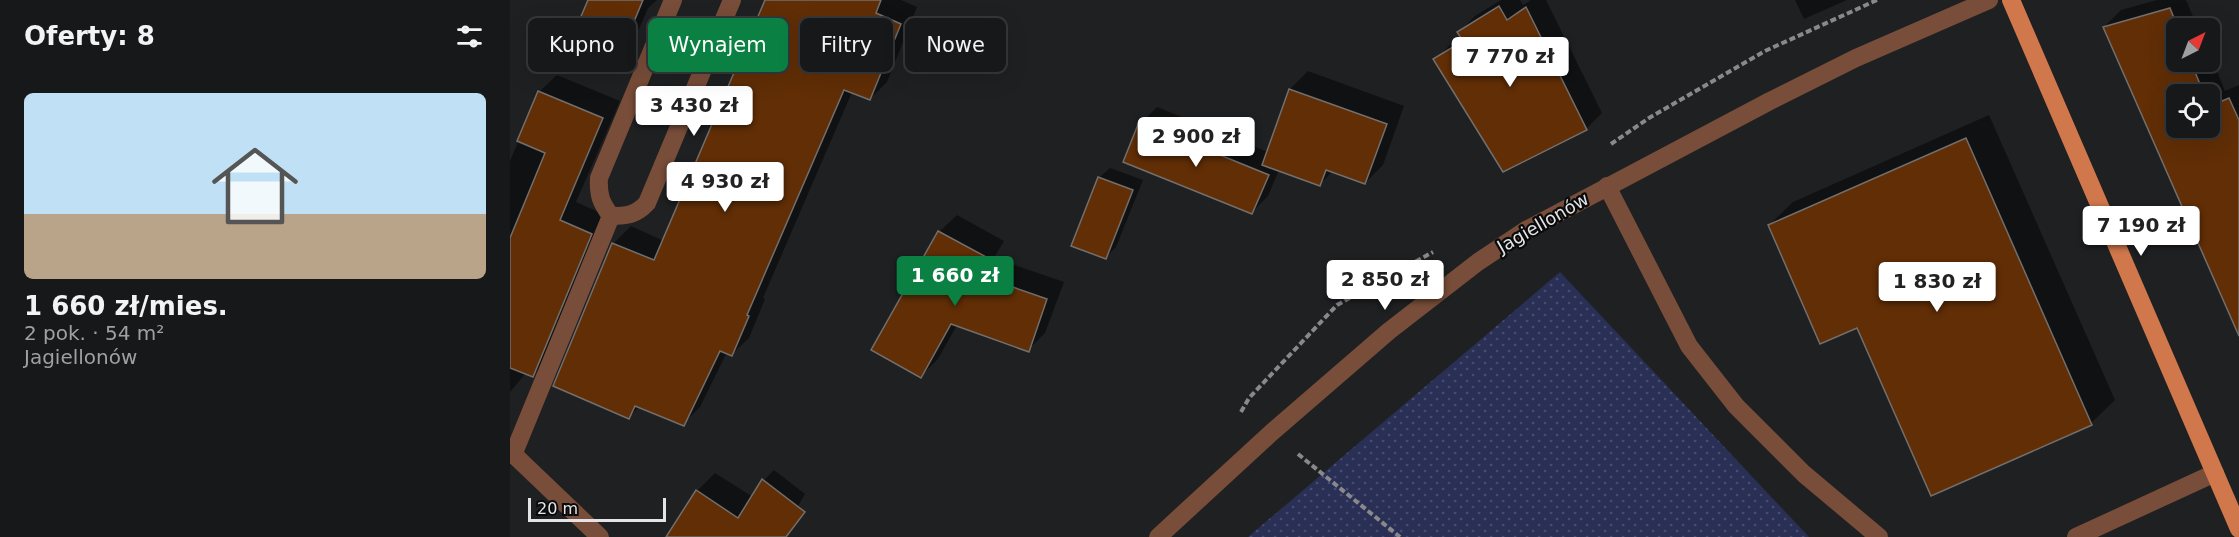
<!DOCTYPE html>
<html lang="pl">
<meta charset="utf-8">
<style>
:root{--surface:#17181a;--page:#202123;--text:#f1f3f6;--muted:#9ea0a2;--line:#363739;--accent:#0b8043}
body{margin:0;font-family:"DejaVu Sans",sans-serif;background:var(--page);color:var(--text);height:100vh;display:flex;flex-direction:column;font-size:22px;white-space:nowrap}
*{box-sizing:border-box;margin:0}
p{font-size:20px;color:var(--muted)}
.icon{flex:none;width:33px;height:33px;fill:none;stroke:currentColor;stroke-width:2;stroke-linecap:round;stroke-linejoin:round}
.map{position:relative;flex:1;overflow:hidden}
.sheet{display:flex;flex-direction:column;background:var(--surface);width:510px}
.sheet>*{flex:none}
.hud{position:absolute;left:18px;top:18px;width:570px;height:54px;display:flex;gap:12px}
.needle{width:39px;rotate:42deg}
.buttons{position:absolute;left:1656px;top:18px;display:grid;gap:12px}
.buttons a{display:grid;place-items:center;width:54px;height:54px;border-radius:9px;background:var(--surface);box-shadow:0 6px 24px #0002,0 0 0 2px var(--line);font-size:30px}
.scale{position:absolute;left:18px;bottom:15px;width:138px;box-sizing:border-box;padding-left:6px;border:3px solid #e4e4e6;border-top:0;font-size:16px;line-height:21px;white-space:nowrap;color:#e4e4e6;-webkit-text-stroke:4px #090a0b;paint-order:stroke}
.price{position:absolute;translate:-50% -51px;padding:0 14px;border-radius:6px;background:#fff;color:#222;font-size:20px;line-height:39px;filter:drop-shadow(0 2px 3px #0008)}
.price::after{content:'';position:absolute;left:50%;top:36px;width:18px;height:14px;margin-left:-9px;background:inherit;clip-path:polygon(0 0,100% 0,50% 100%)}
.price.current{background:var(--accent);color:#fff}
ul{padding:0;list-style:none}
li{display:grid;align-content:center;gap:12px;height:318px;padding:0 24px}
li span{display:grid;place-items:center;height:186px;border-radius:9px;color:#555}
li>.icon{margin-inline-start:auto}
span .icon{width:108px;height:108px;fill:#fffc;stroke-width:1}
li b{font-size:26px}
h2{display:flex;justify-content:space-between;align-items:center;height:72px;padding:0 24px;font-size:26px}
.pill{padding:0 21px;border-radius:9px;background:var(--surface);box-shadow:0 6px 24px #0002,0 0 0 2px var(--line);font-size:21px;line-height:54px}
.pill.current{background:var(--accent);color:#fff}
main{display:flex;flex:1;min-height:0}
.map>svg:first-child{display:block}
.garden{fill:url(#garden-dots)}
.shadow{fill:#0007;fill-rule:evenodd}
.building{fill:#612e06;stroke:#726f6d;stroke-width:1.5}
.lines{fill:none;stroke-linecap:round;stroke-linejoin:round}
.path{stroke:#89898b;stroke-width:4;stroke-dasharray:6 3;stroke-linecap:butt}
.minor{stroke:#784d39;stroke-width:18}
.major{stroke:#d0774c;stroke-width:18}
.labels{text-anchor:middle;stroke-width:4.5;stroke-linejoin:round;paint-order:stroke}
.street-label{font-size:18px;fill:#e4e4e6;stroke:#090a0b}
</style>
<main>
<section class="sheet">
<h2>Oferty: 8<svg class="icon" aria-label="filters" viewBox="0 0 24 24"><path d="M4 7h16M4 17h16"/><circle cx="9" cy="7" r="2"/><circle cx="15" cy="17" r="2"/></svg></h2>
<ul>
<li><span style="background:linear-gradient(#bfe0f5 65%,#b9a48a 0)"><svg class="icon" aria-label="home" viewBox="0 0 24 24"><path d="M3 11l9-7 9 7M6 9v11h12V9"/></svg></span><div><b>1 660 zł/mies.</b><p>2 pok. · 54 m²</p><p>Jagiellonów</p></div></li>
</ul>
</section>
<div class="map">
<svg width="1729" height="537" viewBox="0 0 1729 537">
<defs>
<pattern id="garden-dots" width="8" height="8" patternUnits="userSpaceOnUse" patternTransform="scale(1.5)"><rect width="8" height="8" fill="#292f55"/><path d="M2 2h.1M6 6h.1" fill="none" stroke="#484d6d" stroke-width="1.8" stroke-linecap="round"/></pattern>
</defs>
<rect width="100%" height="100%" fill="#1f2022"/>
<!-- garden -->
<polygon class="garden" points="1050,272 1299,537 738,537"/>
<!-- shadow -->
<g class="shadow">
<polygon points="80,0 147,0 138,8 129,29 112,46"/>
<polygon points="257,0 391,0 407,7 377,82 360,99 342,92 253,298 255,299 239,338 222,354 217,352 190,407 173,424 130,406 119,417 45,386 104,243 121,226 154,241"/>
<polygon points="991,0 1010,0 1013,5 1021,0 1036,0 1092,113 1076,129 925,60 941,44 952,37 949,32 965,16"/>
<polygon points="1285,0 1337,0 1294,19"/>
<path d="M1647,0H1676L1688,28H1666V62H1700V54L1715,91L1729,85V282L1594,27L1611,10ZM1666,94H1700V128H1666Z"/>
<polygon points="798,71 894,106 873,165 855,183 823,171 810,184 769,170 758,196 742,212 631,123 647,107 758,152 780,89"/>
<polygon points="47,75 110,101 66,202 98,216 40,358 22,376 16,373 0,392 0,161 29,92"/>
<polygon points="1479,115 1605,400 1581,423 1421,494 1348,326 1259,225 1283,202"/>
<polygon points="600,168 633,180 606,247 596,257 589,178"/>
<polygon points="447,215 494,241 484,258 554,282 535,333 518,350 447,325 428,359 411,376 429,232"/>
<polygon points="264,470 295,494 277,525 248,537 158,537 187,491 205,473 243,497 254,480"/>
</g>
<!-- building -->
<g class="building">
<polygon points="78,0 133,0 113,48 66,28"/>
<polygon points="255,0 371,0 366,13 391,24 360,100 334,90 237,315 239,316 222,356 210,351 174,426 125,406 119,419 43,386 102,243 144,260"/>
<polygon points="989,6 997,20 1016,7 1077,130 993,172 923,59 953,41 947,32"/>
<polygon points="1660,8 1668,28 1666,62 1681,62 1694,94 1666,94 1666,128 1700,128 1700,106 1719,98 1729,120 1729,336 1593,27"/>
<polygon points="779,89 877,124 855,184 816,170 810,186 752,165"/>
<polygon points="28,91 93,118 50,220 82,234 23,377 0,368 0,238 35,153 7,141"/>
<polygon points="629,122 759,175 742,214 613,162"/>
<polygon points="1456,138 1582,425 1421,496 1347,328 1310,344 1258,225"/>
<polygon points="588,177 623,190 596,259 561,246"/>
<polygon points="428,231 478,258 468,275 537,299 519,352 441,324 411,378 361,350"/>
<polygon points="252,479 295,512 276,537 156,537 186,490 228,518"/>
</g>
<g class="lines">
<!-- path -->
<g class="path">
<polyline points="1101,144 1139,118 1255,51 1367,0"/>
<polyline points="731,412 739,398 827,305 923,252"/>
<polyline points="788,454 890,537"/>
</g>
<!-- minor -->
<g class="minor">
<polyline points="1097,186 1179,346 1226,406 1294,474 1369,537"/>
<path d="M101,216C117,216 126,215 137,203L222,0"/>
<path d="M101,216C91,203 88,195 89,178L163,0"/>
<polyline points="0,451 90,537"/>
<polyline points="3,455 101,216"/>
<polyline points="648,537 761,433 879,331 968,262 1016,230 1260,101 1346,58 1479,0"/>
<polyline points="1566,537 1705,473"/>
</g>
<!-- major -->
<polyline class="major" points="1501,0 1729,529"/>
</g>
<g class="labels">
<!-- street labels -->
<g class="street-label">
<text transform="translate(1033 223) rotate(-30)" y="6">Jagiellonów</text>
</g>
</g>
</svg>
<div class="buttons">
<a><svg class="needle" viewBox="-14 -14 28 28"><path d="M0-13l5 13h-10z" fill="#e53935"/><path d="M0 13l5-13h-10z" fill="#9ea0a2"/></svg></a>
<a><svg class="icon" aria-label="locate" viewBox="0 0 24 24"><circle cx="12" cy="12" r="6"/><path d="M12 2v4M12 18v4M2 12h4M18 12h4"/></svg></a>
</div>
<div class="scale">20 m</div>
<b class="price" style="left:1000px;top:88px">7 770 zł</b>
<b class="price" style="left:184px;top:137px">3 430 zł</b>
<b class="price" style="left:686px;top:168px">2 900 zł</b>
<b class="price" style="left:215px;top:213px">4 930 zł</b>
<b class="price" style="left:1631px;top:257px">7 190 zł</b>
<b class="price current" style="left:445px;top:307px">1 660 zł</b>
<b class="price" style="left:875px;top:311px">2 850 zł</b>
<b class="price" style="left:1427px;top:313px">1 830 zł</b>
<div class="hud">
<a class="pill">Kupno</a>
<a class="pill current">Wynajem</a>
<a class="pill">Filtry</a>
<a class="pill">Nowe</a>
</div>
</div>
</main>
